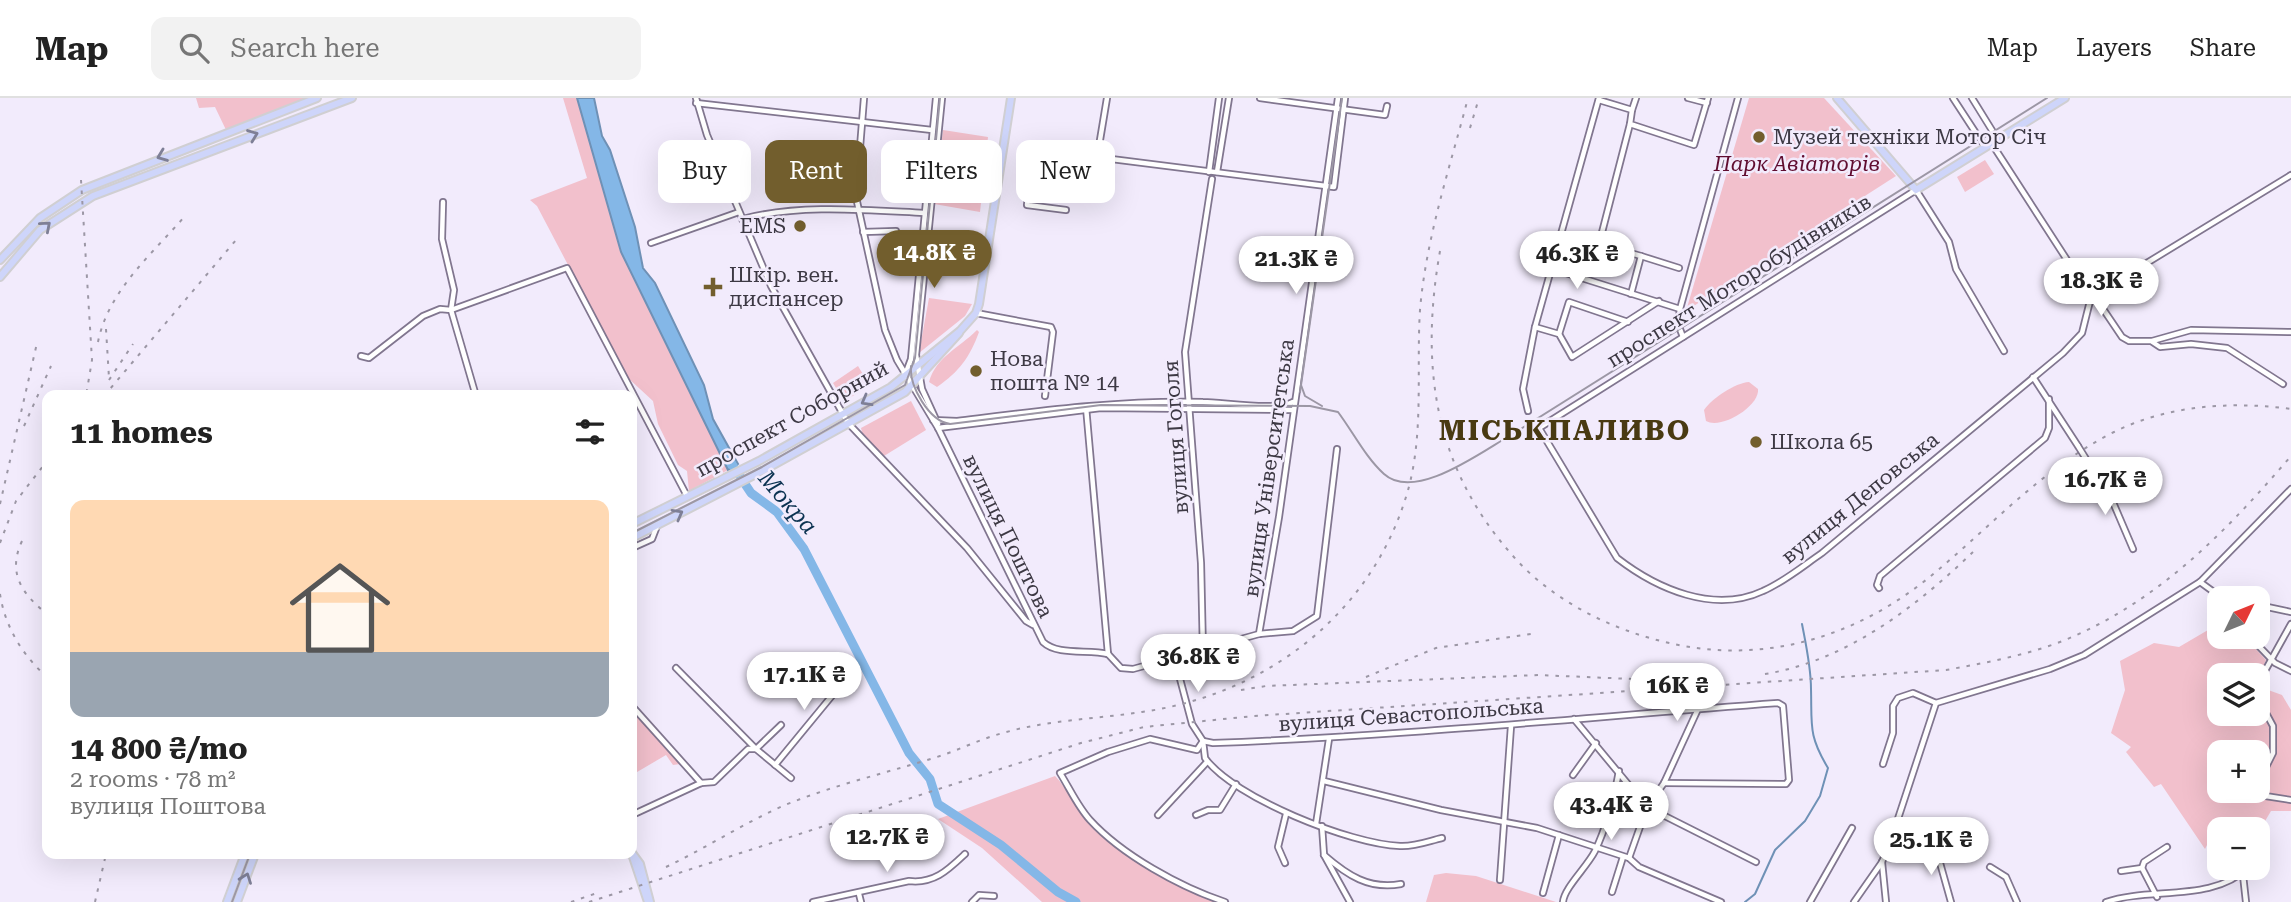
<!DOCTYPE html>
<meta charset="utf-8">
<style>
:root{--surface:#fff;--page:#f2f2f2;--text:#222;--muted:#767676;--line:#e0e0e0;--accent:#725e2d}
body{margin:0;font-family:"Roboto Serif",serif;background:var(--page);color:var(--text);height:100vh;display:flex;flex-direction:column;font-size:26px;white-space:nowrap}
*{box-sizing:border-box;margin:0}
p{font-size:23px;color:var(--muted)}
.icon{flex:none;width:38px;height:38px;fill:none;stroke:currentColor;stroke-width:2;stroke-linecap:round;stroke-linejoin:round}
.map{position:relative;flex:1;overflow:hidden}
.panel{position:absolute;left:42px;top:292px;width:595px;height:469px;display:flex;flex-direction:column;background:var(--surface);border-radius:14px;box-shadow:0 7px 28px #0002}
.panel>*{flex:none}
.guide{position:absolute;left:658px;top:42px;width:665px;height:63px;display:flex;gap:14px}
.needle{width:46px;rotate:47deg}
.buttons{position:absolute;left:2207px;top:488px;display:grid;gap:14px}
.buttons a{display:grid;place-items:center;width:63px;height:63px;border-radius:14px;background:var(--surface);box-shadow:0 7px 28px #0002;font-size:35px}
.price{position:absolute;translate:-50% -60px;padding:0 16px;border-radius:24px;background:#fff;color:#222;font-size:23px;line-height:46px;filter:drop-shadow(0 2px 4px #0008)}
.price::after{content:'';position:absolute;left:50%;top:42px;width:21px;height:16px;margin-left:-10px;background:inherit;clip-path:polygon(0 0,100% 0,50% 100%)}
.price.current{background:var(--accent);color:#fff}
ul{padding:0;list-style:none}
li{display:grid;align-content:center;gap:14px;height:371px;padding:0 28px}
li+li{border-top:2px solid var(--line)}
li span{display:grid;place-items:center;height:217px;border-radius:14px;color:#555}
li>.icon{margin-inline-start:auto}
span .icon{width:126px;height:126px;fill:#fffc;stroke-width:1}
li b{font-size:30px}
h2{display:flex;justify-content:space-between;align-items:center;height:84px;padding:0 28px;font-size:30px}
.pill{padding:0 24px;border-radius:14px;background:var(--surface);box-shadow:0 7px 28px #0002;font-size:24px;line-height:63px}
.pill.current{background:var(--accent);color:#fff}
header{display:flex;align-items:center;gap:42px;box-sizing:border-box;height:98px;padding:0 35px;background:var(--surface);border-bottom:2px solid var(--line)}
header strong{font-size:33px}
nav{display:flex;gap:38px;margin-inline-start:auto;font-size:24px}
.search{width:490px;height:63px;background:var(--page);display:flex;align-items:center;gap:18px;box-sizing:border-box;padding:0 24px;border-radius:14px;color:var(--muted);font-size:26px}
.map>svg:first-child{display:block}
.green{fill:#f2c0cc;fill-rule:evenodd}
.water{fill:#84b7e7;stroke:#6f91b6;stroke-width:2}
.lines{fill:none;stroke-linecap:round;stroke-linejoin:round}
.stream{stroke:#6f91b6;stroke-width:2}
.river{stroke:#84b7e7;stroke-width:9}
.minor-casing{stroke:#81768f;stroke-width:8}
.major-casing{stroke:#d0cfd2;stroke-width:10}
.minor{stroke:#fff;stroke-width:4.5}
.major{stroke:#ced5fa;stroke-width:6}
.tram{stroke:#9c97a5;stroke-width:2}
.rail{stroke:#9c97a5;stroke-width:2;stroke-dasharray:3.5 7;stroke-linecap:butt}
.minor-bridge-casing{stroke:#81768f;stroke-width:8;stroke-linecap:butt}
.minor-bridge{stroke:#fff;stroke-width:4.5}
.oneway{stroke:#7e7f96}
.poi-dot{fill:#725e2d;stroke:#f2ebfc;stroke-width:2.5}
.labels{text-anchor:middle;stroke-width:5;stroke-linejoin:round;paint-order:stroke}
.poi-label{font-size:21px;fill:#3d3944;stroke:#f2ebfc;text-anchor:start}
.park-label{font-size:21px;font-style:italic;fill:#600d30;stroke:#f2ebfc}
.street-label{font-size:21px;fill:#3d3944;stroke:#f2ebfc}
.water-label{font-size:23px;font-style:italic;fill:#0b3251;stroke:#f2ebfc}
.district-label{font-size:28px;font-weight:bold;letter-spacing:2px;fill:#493a12;stroke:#f2ebfc}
</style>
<header>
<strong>Map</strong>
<div class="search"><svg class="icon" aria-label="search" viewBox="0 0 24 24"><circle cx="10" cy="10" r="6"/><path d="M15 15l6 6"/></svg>Search here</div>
<nav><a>Map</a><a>Layers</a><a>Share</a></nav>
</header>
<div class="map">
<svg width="2291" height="804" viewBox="0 0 2291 804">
<rect width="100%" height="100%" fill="#f2ebfc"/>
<!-- green -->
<g class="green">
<polygon points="196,0 318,0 227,34 215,9 199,10"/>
<polygon points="563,0 577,0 621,154 728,372 689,393 687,373 678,367 658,326 653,303 627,279 537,108 530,102 587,80"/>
<polygon points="1749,0 1824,0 1896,78 1686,213"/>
<polygon points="943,32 988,39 980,114 934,106"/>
<polygon points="1985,62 1994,76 1965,94 1957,79"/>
<polygon points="929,200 972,206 965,218 919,255"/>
<path d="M977,232L979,234C970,259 959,274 937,289L929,284C936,259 959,250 977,232Z"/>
<polygon points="858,268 870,288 844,303 833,285"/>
<path d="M1749,284L1758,291C1760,308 1721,332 1706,323L1704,312C1712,300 1735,285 1749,284Z"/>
<polygon points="911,303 926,332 884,358 863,338 861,330"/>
<path d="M2208,529L2219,539L2251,546L2266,562L2259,578L2260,589L2282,597L2291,612V713H2271L2258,735V732L2214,733L2205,751L2161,686L2154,689L2126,654L2131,649L2111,635L2125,592L2120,563L2154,545L2179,549L2208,532ZM2219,578H2258V616H2219ZM2219,654H2258V693H2219Z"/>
<polygon points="632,612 681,666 673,667 666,657 632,677"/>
<path d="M1055,678C1068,691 1074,708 1086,722C1113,755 1178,790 1218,804H1042L982,750L938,721Z"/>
<polygon points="1446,775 1476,778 1556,804 1426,804 1434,777"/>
</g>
<!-- water -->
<polygon class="water" points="577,0 594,0 602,38 610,52 635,129 643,170 655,185 704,287 713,321 738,366 728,372 621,154"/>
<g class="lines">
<!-- stream -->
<path class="stream" d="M1745,804L1755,796L1775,752L1805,723L1820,698L1828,670C1808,637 1812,627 1811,591C1811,569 1806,547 1802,526"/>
<!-- river -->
<polyline class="river" points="727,359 751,395 777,414 804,451 909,655 930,681 938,706 1001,747 1058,794 1076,804"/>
<!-- minor casing -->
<g class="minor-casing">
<g id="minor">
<polyline points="696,0 707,37 771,188 848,325 967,450 1026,523 1033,527"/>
<path d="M864,0L856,99L885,232L897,262L938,330L1043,544C1058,558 1088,551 1108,556"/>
<polyline points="1260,0 1385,17 1387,8"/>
<polyline points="1688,0 1707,5"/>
<polyline points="1953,0 1985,49"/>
<polyline points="1972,0 1998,42"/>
<polyline points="1599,2 1632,12 1630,26 1694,47 1708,0"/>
<polyline points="696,5 932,32"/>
<polyline points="1632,12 1636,0"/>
<polyline points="1630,26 1599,146 1641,158 1631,196"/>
<path d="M1992,46L2091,199L2082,235L2063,255L1822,455C1803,468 1784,484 1763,493C1714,516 1657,491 1617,460L1539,330L1916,92L1949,144L1956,171L2004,253"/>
<polyline points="1040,52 1334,89 1345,0"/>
<polyline points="1059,55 1055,76 1031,72 1027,107 1066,112"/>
<polyline points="1097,60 1107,0"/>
<polyline points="1209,74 1219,0"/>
<polyline points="1217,74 1229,0"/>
<polyline points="443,104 442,141 454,192 451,212 476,298"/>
<path d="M742,121C800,106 864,112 924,115"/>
<polyline points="863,134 896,133 896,170"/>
<polyline points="651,145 739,114"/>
<polyline points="1641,158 1679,170"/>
<polyline points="1550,170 1680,211"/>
<polyline points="2091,199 2291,77"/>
<polyline points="2095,199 2122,239 2129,243 2151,243 2160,249 2191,246 2227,250 2283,286"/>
<polyline points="976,215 1051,229 1053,234 1045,298"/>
<polyline points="1535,229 1559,236 1572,259 1659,203"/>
<polyline points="1559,236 1569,204 1628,224"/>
<polyline points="1683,239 1678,226 1680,211 1738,0"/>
<polyline points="2152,243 2191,232 2291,234"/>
<polyline points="361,258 369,260 423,218 440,211 451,212 567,170 687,398"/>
<polyline points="905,277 911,261 936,0"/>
<polyline points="2033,279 2078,348"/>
<polyline points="1086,309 1108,556"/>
<polyline points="1528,313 1523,291 1535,229 1599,0"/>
<path d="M933,322L957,323C1039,313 1119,302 1203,304C1223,304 1278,313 1293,304"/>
<polyline points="938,326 922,291 916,257 942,0"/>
<polyline points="938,330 1101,310 1293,312"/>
<polyline points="2096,377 2112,402 2133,451"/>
<polyline points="632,450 652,441 657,428"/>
<polyline points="2200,484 2222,500"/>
<polyline points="1879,490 1877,487 1880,478 2045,340 2049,330 2049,301"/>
<polyline points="2258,507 2291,514"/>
<polyline points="1259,536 1279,419 1338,0"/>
<polyline points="2250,539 2275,565 2291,573"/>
<polyline points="1203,554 1201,465 1185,254 1212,81"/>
<polyline points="1108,556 1121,570 1133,571 1259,536 1293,533 1317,518 1337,351"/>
<path d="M1175,562L1192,626L1203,643L1205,660C1234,700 1350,746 1400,748C1414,749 1429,743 1442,740"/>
<polyline points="676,570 756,651 791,680"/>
<polyline points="632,608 701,685"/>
<polyline points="1574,621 1647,709 1756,764"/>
<path d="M1203,643L1213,645C1402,638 1589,619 1778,605L1783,608L1789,682L1786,686L1664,685"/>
<path d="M1203,643L1197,652L1150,641L1108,654L1060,675C1070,691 1078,709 1090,722C1122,757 1180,789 1225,804"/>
<polyline points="1883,666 1893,635 1893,608 1898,600 1913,595 1936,605"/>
<polyline points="775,667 849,577"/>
<polyline points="1573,677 1596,645"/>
<polyline points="1324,683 1441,712 1537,730 1629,760 1639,769 1721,804"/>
<polyline points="2258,685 2273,655 2273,628 2260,604 2264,591 2261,580 2291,526"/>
<polyline points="2257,693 2259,697 2291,702"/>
<polyline points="632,717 701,685 714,684 748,651 756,651 781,627"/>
<polyline points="1158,717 1207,664"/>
<polyline points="1196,717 1208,712 1220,712 1236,686"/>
<polyline points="1316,726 1329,641"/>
<polyline points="1322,728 1324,757 1350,804"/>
<polyline points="2258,744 2262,737"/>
<polyline points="1935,747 1951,804"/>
<path d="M1324,757C1347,777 1369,792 1401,786"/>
<polyline points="1629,760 1647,709 1664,685 1698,611"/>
<polyline points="1882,764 1886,804"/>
<polyline points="1285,765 1278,749 1286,716"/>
<polyline points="1990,769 2006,779 2017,804"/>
<polyline points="2142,770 2144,764 2167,749"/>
<polyline points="2121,773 2142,770 2157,799"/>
<polyline points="2243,777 2246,804"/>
<polyline points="1500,782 1511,628"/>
<polyline points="1612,794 1623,759"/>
<polyline points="1543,795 1559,737"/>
<polyline points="859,796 861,804"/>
<path d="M813,804L909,783C934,786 948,772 965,756"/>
<polyline points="972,804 979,797 994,798"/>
<path d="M1563,804C1564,790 1587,769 1595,753C1607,728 1614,700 1619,673"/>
<polyline points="1810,804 1852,730"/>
<polyline points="1854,804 1882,764 1890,745 1936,605 2050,571 2084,557 2200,484 2291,391"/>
<path d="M2106,804C2149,789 2214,804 2247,770"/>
</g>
</g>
<!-- major casing -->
<g class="major-casing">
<g id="major">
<polyline points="1837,0 1916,92 2065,0"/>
<polyline points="0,162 40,120 82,92 317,0"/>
<polyline points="0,179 40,132 93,98 352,0"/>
<polyline points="632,426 759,363 891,289 960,233 976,215 979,206 1011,0"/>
<polyline points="632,440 764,372 905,294 959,235"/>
<polyline points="632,755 640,766 650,804"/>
<polyline points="632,756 648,804"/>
<polyline points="227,804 245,756"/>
<polyline points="237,804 255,756"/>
</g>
</g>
<!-- minor -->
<use href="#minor" class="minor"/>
<!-- major -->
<use href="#major" class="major"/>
<!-- tram -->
<g class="tram">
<path d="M911,268C909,288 929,323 950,326L1101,307L1310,308L1338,314C1353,334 1366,360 1384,376C1415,404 1481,354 1511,337L2047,0"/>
<polyline points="1301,287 1305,298 1322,308"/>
<polyline points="1300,294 1342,0"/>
<polyline points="632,435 762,369 905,287 915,260 940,0"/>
<polyline points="232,804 250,756"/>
</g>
<!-- rail -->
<g class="rail">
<polyline points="1470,30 1479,0"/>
<polyline points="81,82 92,262 86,298"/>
<path d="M1440,153C1420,267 1433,368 1513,458C1550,500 1604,528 1657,542C1760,570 1859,540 1938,472C1995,424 2046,368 2114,334C2168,307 2232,303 2291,311"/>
<polyline points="106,231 109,280"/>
<path d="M98,244C108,193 152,156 185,118"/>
<polyline points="109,282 133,246"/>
<polyline points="104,298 236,142"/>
<polyline points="24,328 51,268"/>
<polyline points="0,406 37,245"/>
<path d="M22,443C7,475 22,496 47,516"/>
<polyline points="0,445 16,403 47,363"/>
<path d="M0,496C5,529 23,558 47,579"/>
<path d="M1765,576C1846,563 1916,509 1973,454"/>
<polyline points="1366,579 1436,550 1537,535"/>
<polyline points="1241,592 1266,588 1538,577 1657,582"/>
<path d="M666,769C706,750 744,725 785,707C834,687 886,675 937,659C959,652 980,641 1003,635C1047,622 1096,621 1142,614C1262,597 1367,521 1405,402C1425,342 1416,274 1420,212C1426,140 1450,69 1468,0"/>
<polyline points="95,804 106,756"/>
<polyline points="571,804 597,795"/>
<path d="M589,804L1081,645L1144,629L1254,618L1946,572C1984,565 2023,558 2060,544C2156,506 2225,435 2291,358"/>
</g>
<!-- minor-bridge casing -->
<g class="minor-bridge-casing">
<polyline id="minor-bridge" points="2078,348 2096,377"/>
</g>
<!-- minor-bridge -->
<use href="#minor-bridge" class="minor-bridge"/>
</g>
<!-- one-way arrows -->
<defs><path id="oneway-chevron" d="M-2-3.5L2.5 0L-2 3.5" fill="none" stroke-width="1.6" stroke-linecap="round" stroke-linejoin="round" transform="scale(1.75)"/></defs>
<g class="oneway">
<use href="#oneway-chevron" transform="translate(253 37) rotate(-21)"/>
<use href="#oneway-chevron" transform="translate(162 58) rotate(159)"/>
<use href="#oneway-chevron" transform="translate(46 128) rotate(-41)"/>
<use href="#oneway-chevron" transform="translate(866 303) rotate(151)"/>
<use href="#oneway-chevron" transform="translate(678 416) rotate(-29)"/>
<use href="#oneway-chevron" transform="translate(246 780) rotate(-70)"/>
</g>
<!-- markers -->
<g class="poi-dot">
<circle cx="1759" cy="39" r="7"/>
<circle cx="800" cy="128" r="7"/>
<path d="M709.5 178.5h7v7h7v7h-7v7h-7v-7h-7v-7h7z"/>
<circle cx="976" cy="273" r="7"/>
<circle cx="1756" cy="344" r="7"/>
</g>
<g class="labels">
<!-- poi labels -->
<g class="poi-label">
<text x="1773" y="46">Музей техніки Мотор Січ</text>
<text x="786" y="135" text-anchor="end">EMS</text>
<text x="729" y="184">Шкір. вен.<tspan x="729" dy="24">диспансер</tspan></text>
<text x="990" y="268">Нова<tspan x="990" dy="24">пошта № 14</tspan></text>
<text x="1770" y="351">Школа 65</text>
</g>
<!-- park labels -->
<g class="park-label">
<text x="1797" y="73">Парк Авіаторів</text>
</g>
<!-- street labels -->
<g class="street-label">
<text transform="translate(1739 183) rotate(-32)" y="7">проспект Моторобудівників</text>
<text transform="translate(792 321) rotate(-29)" y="7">проспект Соборний</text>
<text transform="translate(1176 339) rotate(-94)" y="7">вулиця Гоголя</text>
<text transform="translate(1269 370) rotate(-82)" y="7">вулиця Університетська</text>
<text transform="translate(1860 400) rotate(-39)" y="7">вулиця Деповська</text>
<text transform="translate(1008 438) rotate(64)" y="7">вулиця Поштова</text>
<text transform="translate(1411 617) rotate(-4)" y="7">вулиця Севастопольська</text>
</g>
<!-- water labels -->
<g class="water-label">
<text transform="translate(788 404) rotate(49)" y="8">Мокра</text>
</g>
<!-- district labels -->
<g class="district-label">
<text x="1565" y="342">МІСЬКПАЛИВО</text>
</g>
</g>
</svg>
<div class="buttons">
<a><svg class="needle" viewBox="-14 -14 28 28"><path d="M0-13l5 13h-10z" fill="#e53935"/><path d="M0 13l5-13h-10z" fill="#767676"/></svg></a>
<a><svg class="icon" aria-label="layers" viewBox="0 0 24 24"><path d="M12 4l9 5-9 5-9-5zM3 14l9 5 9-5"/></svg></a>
<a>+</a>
<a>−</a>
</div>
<b class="price current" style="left:934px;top:192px">14.8K ₴</b>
<b class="price" style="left:1577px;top:193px">46.3K ₴</b>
<b class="price" style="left:1296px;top:198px">21.3K ₴</b>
<b class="price" style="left:2101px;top:220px">18.3K ₴</b>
<b class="price" style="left:2105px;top:419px">16.7K ₴</b>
<b class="price" style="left:1198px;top:596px">36.8K ₴</b>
<b class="price" style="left:804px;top:614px">17.1K ₴</b>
<b class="price" style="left:1677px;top:625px">16K ₴</b>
<b class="price" style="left:1611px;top:744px">43.4K ₴</b>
<b class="price" style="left:887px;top:776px">12.7K ₴</b>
<b class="price" style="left:1931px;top:779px">25.1K ₴</b>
<div class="guide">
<a class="pill">Buy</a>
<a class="pill current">Rent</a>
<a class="pill">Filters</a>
<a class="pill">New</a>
</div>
<section class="panel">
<h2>11 homes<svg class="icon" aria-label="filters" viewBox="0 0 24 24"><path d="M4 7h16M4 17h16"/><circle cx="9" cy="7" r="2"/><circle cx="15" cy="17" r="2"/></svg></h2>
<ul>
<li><span style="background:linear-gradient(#ffd9b3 70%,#9aa5b1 0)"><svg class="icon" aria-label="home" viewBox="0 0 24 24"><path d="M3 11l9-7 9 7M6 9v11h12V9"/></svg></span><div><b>14 800 ₴/mo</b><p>2 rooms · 78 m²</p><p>вулиця Поштова</p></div></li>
</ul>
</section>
</div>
